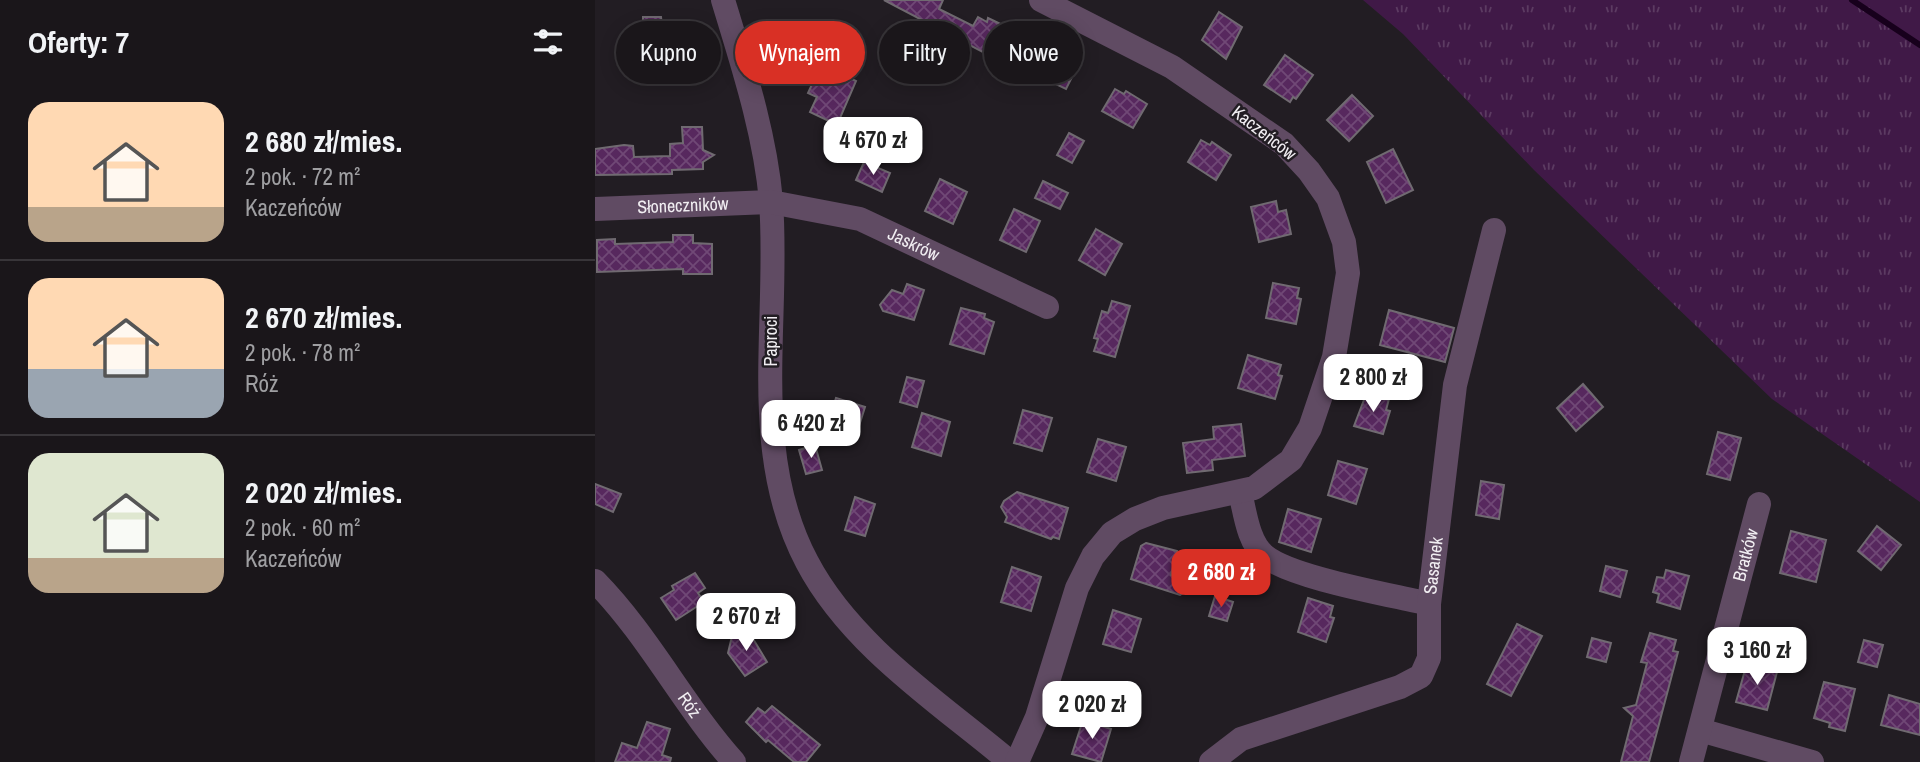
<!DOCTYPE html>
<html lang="pl">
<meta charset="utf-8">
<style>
:root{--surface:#1a161a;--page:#231f23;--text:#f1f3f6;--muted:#9f9fa2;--line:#383539;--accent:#d93025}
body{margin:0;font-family:"Archivo Narrow",sans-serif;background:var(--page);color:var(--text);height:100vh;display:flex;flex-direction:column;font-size:26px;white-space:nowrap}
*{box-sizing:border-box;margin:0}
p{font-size:23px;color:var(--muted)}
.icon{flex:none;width:38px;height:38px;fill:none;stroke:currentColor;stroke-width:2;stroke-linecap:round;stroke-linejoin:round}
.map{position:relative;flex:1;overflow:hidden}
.panel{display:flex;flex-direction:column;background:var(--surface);width:595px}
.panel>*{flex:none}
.guide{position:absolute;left:21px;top:21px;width:665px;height:63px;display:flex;gap:14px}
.price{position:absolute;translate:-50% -60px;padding:0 16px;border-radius:14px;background:#fff;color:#222;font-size:23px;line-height:46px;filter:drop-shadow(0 2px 4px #0008)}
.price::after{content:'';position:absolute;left:50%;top:42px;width:21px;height:16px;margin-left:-10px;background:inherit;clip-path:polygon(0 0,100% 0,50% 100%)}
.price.selected{background:var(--accent);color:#fff}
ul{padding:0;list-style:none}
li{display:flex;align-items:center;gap:21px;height:175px;padding:0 28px}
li+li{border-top:2px solid var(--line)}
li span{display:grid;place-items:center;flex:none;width:196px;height:140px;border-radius:21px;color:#555}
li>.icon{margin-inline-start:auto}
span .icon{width:84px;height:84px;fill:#fffc;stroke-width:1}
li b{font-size:30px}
h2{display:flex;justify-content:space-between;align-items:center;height:84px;padding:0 28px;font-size:30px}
.tag{padding:0 24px;border-radius:32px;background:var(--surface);box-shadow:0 4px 18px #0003,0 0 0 2px var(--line);font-size:24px;line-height:63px}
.tag.selected{background:var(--accent);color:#fff}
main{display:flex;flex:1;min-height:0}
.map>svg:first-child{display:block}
.grass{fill:url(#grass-tufts)}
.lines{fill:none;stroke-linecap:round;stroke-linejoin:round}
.stream{stroke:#17001c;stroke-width:6}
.building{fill:url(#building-cross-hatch);stroke:#706a71;stroke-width:2}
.minor{stroke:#604b63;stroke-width:24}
.labels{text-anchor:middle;stroke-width:5;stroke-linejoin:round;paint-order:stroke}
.street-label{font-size:18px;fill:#f1eef2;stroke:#221d23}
</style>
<main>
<section class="panel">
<h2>Oferty: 7<svg class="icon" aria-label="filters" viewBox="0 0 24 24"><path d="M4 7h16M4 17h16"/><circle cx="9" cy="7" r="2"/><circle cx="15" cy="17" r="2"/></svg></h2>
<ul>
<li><span style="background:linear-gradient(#ffd9b3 75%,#b9a48a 0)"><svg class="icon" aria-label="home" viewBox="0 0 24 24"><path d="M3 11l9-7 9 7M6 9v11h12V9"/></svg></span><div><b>2 680 zł/mies.</b><p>2 pok. · 72 m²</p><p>Kaczeńców</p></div></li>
<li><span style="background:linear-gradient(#ffd9b3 65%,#9aa5b1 0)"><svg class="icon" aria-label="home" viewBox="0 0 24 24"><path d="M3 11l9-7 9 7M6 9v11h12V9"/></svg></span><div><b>2 670 zł/mies.</b><p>2 pok. · 78 m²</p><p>Róż</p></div></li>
<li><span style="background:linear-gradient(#dfe7d0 75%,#b9a48a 0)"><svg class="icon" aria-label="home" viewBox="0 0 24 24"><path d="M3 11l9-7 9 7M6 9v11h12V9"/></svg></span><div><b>2 020 zł/mies.</b><p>2 pok. · 60 m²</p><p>Kaczeńców</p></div></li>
</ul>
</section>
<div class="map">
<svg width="1325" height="762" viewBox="0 0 1325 762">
<defs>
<pattern id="grass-tufts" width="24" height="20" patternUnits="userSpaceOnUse" patternTransform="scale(1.75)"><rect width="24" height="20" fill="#401947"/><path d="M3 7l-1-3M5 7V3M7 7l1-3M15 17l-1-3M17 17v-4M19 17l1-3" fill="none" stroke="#5c3b62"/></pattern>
<pattern id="building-cross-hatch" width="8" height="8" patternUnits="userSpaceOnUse" patternTransform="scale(1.75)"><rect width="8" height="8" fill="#57285e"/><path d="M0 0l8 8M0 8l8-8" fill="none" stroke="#704876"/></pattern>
</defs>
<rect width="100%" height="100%" fill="#221d23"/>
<!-- grass -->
<polygon class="grass" points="768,0 1325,0 1325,502 1177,399 939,170 808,34"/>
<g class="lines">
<!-- stream -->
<polyline class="stream" points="1257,0 1325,45"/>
</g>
<!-- building -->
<g class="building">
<polygon points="289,0 348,0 344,9 378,26 383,17 392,22 393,18 416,29 401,59"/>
<polygon points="624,12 647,27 631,59 607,40"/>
<polygon points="48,17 66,17 67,26 78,26 79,59 52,60 52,45 48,45"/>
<polygon points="453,48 484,63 471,89 440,74"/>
<polygon points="690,55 718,75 701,99 698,97 695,102 669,85"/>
<polygon points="231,67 261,81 242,125 215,112 222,97 213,93 219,80 228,74"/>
<polygon points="520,89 529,94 531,91 552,104 538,128 507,111"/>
<polygon points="757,95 778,116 754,141 732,120"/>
<polygon points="87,127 107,127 108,150 119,155 108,162 108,169 77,170 77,174 0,175 0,149 29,145 38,146 39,157 75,156 75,144 88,143"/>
<polygon points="474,133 489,141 477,163 462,155"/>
<polygon points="606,140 615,145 617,142 636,155 621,180 593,162"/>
<polygon points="798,149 818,190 791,203 772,162"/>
<polygon points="269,162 295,173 287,192 261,180"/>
<polygon points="345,179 372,192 358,224 330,211"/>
<polygon points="448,181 473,193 465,209 440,198"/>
<polygon points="681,201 683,212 691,210 696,234 664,242 656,207"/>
<polygon points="419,209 445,221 431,252 405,240"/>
<polygon points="501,229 527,244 510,275 484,260"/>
<polygon points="78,235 98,235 98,243 117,244 117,274 88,274 88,269 2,272 2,240 20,239 20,244 78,242"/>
<polygon points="678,283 704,288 702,298 706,299 701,324 671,318"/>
<polygon points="312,284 329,290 319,320 288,311 285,305 297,290 308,294"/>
<polygon points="517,301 535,306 520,357 499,351 503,339 499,338 507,311 513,313"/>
<polygon points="366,308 390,314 389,318 399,322 389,354 355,344"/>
<polygon points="794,310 859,328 850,362 785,345"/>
<polygon points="653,355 686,365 683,375 687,376 680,399 643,388"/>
<polygon points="312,377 329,381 322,407 305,402"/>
<polygon points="988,384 1008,407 981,431 962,408"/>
<polygon points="772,392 794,399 791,410 795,411 788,434 759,426"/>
<polygon points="241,398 270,407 259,442 230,433"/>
<polygon points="428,410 457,418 447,451 419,443"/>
<polygon points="327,413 355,422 346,456 317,447"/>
<polygon points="646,424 650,456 617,460 618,470 592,473 588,443 619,439 618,427"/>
<polygon points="1123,432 1146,438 1135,480 1112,474"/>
<polygon points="503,439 531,447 521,481 492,472"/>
<polygon points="220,445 227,470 211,474 204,450"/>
<polygon points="743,461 772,469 761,504 733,495"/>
<polygon points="886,481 909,485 904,519 881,515"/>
<polygon points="0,484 26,494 18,512 0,504"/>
<polygon points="422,492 473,508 464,539 458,537 456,539 410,522 412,517 406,507 409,501"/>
<polygon points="260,497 280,504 270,536 250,530"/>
<polygon points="693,509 726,519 716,552 684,542"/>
<polygon points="1282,526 1306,545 1286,570 1263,551"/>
<polygon points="1196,531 1231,540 1221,582 1185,573"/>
<polygon points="551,543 582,551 576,575 590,579 595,589 585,595 536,579 546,546"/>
<polygon points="1011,566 1032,571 1025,597 1005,591"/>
<polygon points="417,567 446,577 436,611 406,602"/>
<polygon points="1071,570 1094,576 1085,609 1062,602 1064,594 1058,592 1062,577 1069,578"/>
<polygon points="100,573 110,588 103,593 109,602 81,620 66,598 79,590 77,586"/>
<polygon points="620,596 638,602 632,621 614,616"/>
<polygon points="713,598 738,606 735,617 739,618 731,642 703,632"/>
<polygon points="518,610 546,619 536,652 508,644"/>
<polygon points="922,624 947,636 916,696 892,684"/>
<polygon points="138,632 157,637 172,662 150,676 133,653"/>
<polygon points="1055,633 1081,640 1078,651 1083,652 1054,762 1026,762 1038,716 1029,708 1041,705 1052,663 1046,662"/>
<polygon points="997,638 1016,643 1011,662 992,657"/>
<polygon points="1269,640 1288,645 1282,667 1263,662"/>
<polygon points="1152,663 1182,672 1172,710 1141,702"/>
<polygon points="1229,682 1260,689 1250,731 1234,727 1235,723 1219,718"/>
<polygon points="1294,695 1325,704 1325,735 1286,725"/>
<polygon points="177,706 225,745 211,762 199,762 173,740 171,742 151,722 163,708 170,713"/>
<polygon points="488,720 516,729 506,762 477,754"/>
<polygon points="52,722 75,729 67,755 76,758 75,762 20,762 27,743 42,748"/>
</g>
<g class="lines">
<!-- minor -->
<g class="minor">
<path d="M128,0C148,66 170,133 176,201C185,321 153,451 212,562C256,646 345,703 415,762"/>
<path id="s1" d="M0,209L176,202L265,219L452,307"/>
<path d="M645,492C650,512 653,543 670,556C697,578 797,595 834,604"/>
<path id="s2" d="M0,581C54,636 88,705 139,762"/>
<polyline points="1105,730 1217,762"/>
<polyline points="422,762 442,717 482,588 498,556 517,533 540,519 568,508 659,488 696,460 715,428 739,357 753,273 749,242 733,198 714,171 689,144 577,67 446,0"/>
<path id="s3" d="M616,762L646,739L805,687L826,676L834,658V604L860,385L899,230"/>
<path id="s4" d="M1096,762L1164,504"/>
</g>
</g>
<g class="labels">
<!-- street labels -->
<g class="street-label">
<text transform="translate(669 133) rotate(38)" y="6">Kaczeńców</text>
<text dy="6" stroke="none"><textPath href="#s1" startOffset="88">Słoneczników</textPath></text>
<text dy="6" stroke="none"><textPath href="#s1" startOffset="326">Jaskrów</textPath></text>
<text transform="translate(176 341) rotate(-90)" y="6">Paproci</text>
<text dy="6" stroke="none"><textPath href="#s4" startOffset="214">Bratków</textPath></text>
<text dy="6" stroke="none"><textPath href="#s3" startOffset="341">Sasanek</textPath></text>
<text dy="6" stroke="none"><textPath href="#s2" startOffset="156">Róż</textPath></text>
</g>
</g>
</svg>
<b class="price" style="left:278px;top:177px">4 670 zł</b>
<b class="price" style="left:778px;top:414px">2 800 zł</b>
<b class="price" style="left:216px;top:460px">6 420 zł</b>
<b class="price selected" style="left:626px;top:609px">2 680 zł</b>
<b class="price" style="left:151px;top:653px">2 670 zł</b>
<b class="price" style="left:1162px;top:687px">3 160 zł</b>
<b class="price" style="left:497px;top:741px">2 020 zł</b>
<div class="guide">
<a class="tag">Kupno</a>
<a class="tag selected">Wynajem</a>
<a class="tag">Filtry</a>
<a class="tag">Nowe</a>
</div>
</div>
</main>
